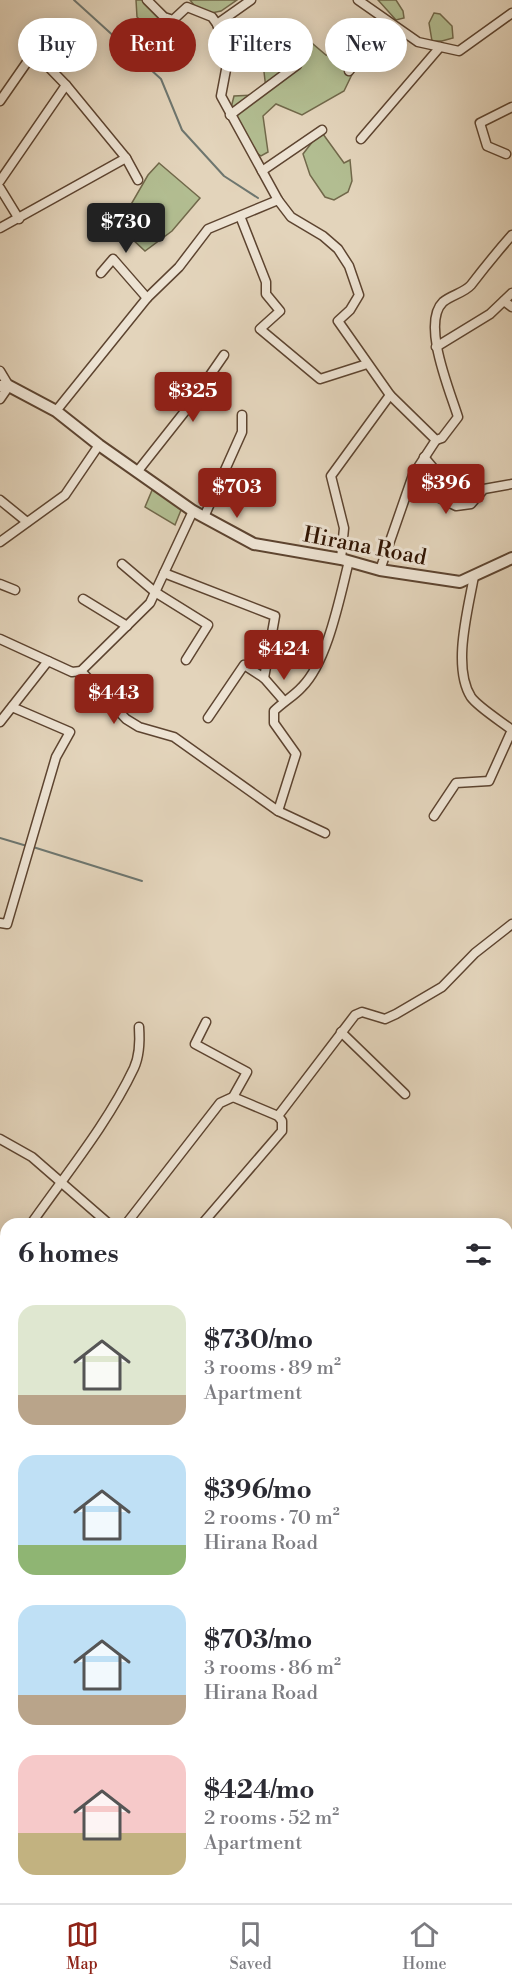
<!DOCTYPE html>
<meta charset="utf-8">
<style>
:root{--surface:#fff;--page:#f2f2f3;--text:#2b2b33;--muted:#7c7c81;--line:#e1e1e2;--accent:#8f2418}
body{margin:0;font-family:"Libre Bodoni",serif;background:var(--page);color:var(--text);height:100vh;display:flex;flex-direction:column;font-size:22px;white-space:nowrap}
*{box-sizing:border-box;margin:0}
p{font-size:20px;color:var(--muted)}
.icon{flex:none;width:33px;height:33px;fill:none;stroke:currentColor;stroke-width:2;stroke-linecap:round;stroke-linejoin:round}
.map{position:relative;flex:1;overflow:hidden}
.drawer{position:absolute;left:0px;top:1218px;width:513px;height:686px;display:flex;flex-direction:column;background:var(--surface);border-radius:18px 18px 0 0;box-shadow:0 3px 15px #0003}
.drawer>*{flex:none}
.top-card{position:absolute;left:18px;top:18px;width:477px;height:54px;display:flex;gap:12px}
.price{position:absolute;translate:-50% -51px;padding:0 14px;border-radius:6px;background:var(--accent);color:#fff;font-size:20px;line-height:39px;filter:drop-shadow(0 2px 3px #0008)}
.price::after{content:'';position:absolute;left:50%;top:36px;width:18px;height:14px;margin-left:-9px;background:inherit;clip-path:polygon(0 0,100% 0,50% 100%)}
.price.current{background:#222;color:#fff}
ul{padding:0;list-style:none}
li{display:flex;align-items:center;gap:18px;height:150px;padding:0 18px}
li span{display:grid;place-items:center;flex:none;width:168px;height:120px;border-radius:18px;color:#555}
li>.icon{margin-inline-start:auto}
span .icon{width:72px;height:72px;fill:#fffc;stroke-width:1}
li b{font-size:26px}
h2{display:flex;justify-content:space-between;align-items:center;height:72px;padding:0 18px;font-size:26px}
.tag{padding:0 21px;border-radius:27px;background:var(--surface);box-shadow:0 3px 15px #0003;font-size:21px;line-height:54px}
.tag.current{background:var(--accent);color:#fff}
.menu{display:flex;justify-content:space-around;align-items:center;height:84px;border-top:2px solid var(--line);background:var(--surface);font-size:16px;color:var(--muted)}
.menu a{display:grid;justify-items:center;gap:3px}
.menu .current{color:var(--accent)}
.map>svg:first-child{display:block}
.green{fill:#b2bd91;stroke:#71684a;stroke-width:1.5}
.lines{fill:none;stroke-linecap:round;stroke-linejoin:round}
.stream{stroke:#6e766f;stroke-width:2}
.minor-casing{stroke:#5d4430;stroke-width:11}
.tertiary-casing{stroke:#5d4430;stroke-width:14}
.minor{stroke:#ede3d3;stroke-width:8}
.tertiary{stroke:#ede3d3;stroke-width:10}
.labels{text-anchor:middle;stroke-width:6;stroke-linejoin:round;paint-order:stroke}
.street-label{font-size:22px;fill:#301402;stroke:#ede3d3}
</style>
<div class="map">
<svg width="512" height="1903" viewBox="0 0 512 1903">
<rect width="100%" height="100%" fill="#e3d4bb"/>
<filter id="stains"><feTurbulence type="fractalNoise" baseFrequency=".00333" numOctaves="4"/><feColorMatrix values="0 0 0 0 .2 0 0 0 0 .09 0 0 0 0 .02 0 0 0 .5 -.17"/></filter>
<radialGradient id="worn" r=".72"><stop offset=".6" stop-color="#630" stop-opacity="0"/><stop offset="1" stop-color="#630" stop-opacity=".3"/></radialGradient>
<!-- green -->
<g class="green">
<polygon points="136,0 144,0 180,30 161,45 153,42 149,28 137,17"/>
<polygon points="190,0 237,0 221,11 202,15"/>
<polygon points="378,0 396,0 403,11 404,18 396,20"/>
<polygon points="434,13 440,14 452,26 453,38 442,41 432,41 429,23"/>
<polygon points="280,30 300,33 326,55 357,64 344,91 302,115 276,104 263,116 268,152 261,156 253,151 231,108 234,96 255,95 266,89 261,46 264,37"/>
<polygon points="323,134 344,163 350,160 352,181 348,192 334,200 325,197 310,175 303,154 313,141"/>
<polygon points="159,163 200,198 172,231 145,251 130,237 122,220 148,175"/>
<polygon points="153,488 179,506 181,510 175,525 145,507"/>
</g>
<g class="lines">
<!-- stream -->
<g class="stream">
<polyline points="74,0 161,79 182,130 224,176 258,198"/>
<polyline points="0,838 27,846"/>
<polyline points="33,847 142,881"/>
</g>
<!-- minor casing -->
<g class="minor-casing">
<g id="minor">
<polyline points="147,0 164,17 173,20 187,7 212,17 217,24 228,59 221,96 278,200"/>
<polyline points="358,0 418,42 459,51 512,13"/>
<polyline points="217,24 251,0"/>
<polyline points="349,71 386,22"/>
<polyline points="0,101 34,52 66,85 126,158 0,228"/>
<polyline points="230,115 297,65"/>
<polyline points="361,139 440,47"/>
<polyline points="506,154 487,146 480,123 512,107"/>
<polyline points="126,158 138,180"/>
<polyline points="262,171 322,130"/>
<polyline points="0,181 66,85"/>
<polyline points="0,188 19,219"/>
<polyline points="240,216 266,282 266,294 280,311 260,329 320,379 367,364"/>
<polyline points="101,273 113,259 147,298"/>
<polyline points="504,301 512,307"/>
<polyline points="436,347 490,314 512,293"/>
<polyline points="0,371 9,386 0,399"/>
<path d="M390,395L436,440L442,438L458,417C450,391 421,323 443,302C451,295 464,293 471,285C484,268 497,252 512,235"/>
<polyline points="56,411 147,298 179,267 208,229 278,200 291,217 323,236 338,249 349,266 359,295 350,310 338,321 390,395 331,476 344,528 341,559"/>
<polyline points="424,457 435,470 429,493 456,506 471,504 484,489 512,484"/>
<polyline points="137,472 186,410 224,355"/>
<polyline points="0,500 27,522"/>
<polyline points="204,517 242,432 242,415"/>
<polyline points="0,542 65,495 99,445"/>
<polyline points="122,564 155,592 208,625 186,660"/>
<polyline points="380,570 413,475 436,440"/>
<polyline points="164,573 275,616 264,678"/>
<polyline points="0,584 15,590"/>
<polyline points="83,599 127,626"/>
<polyline points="0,639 48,661"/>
<path d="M81,671L126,719L139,727L174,737L278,811L296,754L274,723V711C283,702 294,696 302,687C328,661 340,596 349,561"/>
<polyline points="208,718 244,665 264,678 284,701"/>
<polyline points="0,722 48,661 72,672 81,671 150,603 193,511"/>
<polyline points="278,811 325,833"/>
<path d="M434,816L456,783L489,781L512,730C502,722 478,707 471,697C452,667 468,610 474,576"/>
<polyline points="0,923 7,924 56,757 70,732 12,707"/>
<polyline points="341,1032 405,1094"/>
<polyline points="278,1116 355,1015 362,1012 385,1019 396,1014 442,987 475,953 512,924"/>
<polyline points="0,1139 32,1157 109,1224"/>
<path d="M31,1224C66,1174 108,1123 134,1068C140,1055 140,1041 139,1027"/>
<polyline points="126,1224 220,1103 233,1097 247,1072 195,1044 206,1022"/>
<polyline points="202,1224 282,1131 282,1121 278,1116 233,1097"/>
<polyline points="0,1268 6,1260"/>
<polyline points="507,1418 512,1409"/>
<polyline points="507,1510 512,1513"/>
<polyline points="0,1539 6,1518"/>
<polyline points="415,1898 416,1903"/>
</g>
</g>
<!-- tertiary casing -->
<g class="tertiary-casing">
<polyline id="tertiary" points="0,386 9,386 56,411 99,445 193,511 254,544 341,559 380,570 460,582 512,558"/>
</g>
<!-- minor -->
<use href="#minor" class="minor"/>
<!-- tertiary -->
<use href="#tertiary" class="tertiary"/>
</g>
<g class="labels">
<!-- street labels -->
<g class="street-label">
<text transform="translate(365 545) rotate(11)" y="8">Hirana Road</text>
</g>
</g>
<rect width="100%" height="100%" filter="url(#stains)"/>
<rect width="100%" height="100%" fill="url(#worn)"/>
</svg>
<b class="price current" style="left:126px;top:254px">$730</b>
<b class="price" style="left:193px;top:423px">$325</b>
<b class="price" style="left:446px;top:515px">$396</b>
<b class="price" style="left:237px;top:519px">$703</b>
<b class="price" style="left:284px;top:681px">$424</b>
<b class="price" style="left:114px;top:725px">$443</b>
<div class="top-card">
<a class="tag">Buy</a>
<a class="tag current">Rent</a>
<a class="tag">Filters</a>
<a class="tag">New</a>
</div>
<section class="drawer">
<h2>6 homes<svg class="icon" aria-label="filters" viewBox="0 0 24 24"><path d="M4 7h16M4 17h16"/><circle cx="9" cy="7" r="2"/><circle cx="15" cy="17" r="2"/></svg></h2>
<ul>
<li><span style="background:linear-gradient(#dfe7d0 75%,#b9a48a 0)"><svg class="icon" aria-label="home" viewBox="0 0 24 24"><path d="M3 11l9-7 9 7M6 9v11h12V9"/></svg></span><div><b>$730/mo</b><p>3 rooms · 89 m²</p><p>Apartment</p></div></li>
<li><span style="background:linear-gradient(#bfe0f5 75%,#8fb573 0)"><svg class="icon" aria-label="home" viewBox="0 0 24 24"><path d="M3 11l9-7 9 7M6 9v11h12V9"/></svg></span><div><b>$396/mo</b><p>2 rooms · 70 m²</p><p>Hirana Road</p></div></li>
<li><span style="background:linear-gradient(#bfe0f5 75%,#b9a48a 0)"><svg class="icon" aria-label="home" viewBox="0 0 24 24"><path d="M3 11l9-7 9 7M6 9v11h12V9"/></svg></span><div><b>$703/mo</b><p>3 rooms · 86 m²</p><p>Hirana Road</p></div></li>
<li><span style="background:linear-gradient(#f6c9c9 65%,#c2b280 0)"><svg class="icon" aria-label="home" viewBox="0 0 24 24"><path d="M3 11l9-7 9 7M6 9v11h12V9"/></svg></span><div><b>$424/mo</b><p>2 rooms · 52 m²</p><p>Apartment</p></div></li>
</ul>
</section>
</div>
<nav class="menu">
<a class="current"><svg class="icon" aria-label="map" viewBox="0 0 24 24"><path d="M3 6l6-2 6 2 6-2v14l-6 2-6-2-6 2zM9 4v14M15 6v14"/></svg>Map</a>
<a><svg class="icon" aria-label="saved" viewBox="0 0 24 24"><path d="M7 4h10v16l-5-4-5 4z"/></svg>Saved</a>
<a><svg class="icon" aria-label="home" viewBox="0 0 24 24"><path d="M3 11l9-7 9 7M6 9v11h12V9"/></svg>Home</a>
</nav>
